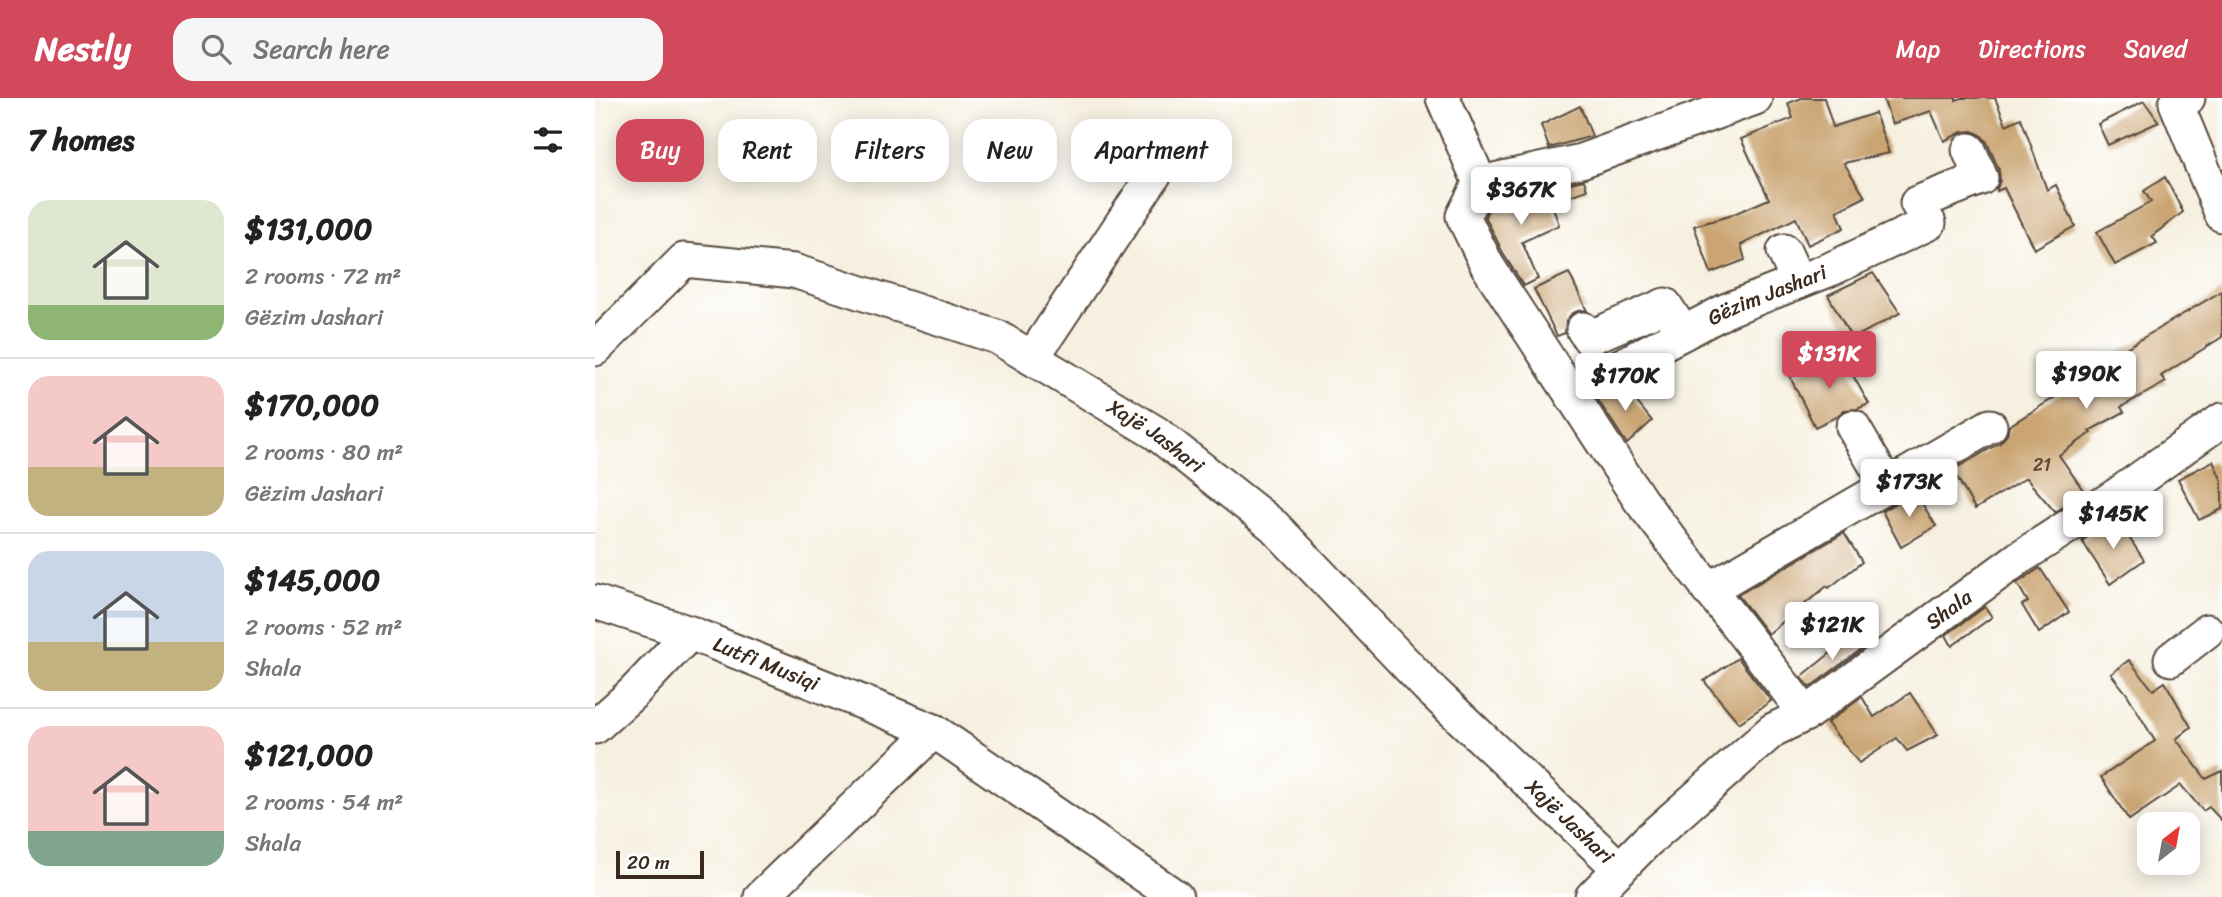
<!DOCTYPE html>
<meta charset="utf-8">
<style>
:root{--surface:#fff;--page:#f6f6f6;--text:#222;--muted:#767676;--line:#e0e0e0;--accent:#d1495b}
body{margin:0;font-family:Sriracha,sans-serif;background:var(--page);color:var(--text);height:100vh;display:flex;flex-direction:column;font-size:26px;white-space:nowrap}
*{box-sizing:border-box;margin:0}
p{font-size:23px;color:var(--muted)}
.icon{flex:none;width:38px;height:38px;fill:none;stroke:currentColor;stroke-width:2;stroke-linecap:round;stroke-linejoin:round}
.map{position:relative;flex:1;overflow:hidden}
.drawer{display:flex;flex-direction:column;background:var(--surface);width:595px}
.drawer>*{flex:none}
.guide{position:absolute;left:21px;top:21px;width:665px;height:63px;display:flex;gap:14px}
.needle{width:46px;rotate:31deg}
.tools{position:absolute;left:1542px;top:714px;display:grid;gap:14px}
.tools a{display:grid;place-items:center;width:63px;height:63px;border-radius:14px;background:var(--surface);box-shadow:0 4px 18px #0003;font-size:35px}
.scale{position:absolute;left:21px;bottom:18px;width:88px;box-sizing:border-box;padding-left:7px;border:4px solid #3b2a1e;border-top:0;font-size:19px;line-height:24px;white-space:nowrap;color:#3b2a1e;-webkit-text-stroke:5px #fff;paint-order:stroke}
.price{position:absolute;translate:-50% -60px;padding:0 16px;border-radius:7px;background:#fff;color:#222;font-size:23px;line-height:46px;filter:drop-shadow(0 2px 4px #0008)}
.price::after{content:'';position:absolute;left:50%;top:42px;width:21px;height:16px;margin-left:-10px;background:inherit;clip-path:polygon(0 0,100% 0,50% 100%)}
.price.active{background:var(--accent);color:#fff}
ul{padding:0;list-style:none}
li{display:flex;align-items:center;gap:21px;height:175px;padding:0 28px}
li+li{border-top:2px solid var(--line)}
li span{display:grid;place-items:center;flex:none;width:196px;height:140px;border-radius:21px;color:#555}
li>.icon{margin-inline-start:auto}
span .icon{width:84px;height:84px;fill:#fffc;stroke-width:1}
li b{font-size:30px}
h2{display:flex;justify-content:space-between;align-items:center;height:84px;padding:0 28px;font-size:30px}
.pill{padding:0 24px;border-radius:21px;background:var(--surface);box-shadow:0 4px 18px #0003;font-size:24px;line-height:63px}
.pill.active{background:var(--accent);color:#fff}
header{display:flex;align-items:center;gap:42px;box-sizing:border-box;height:98px;padding:0 35px;background:var(--accent);color:#fff}
header strong{font-size:33px}
nav{display:flex;gap:38px;margin-inline-start:auto;font-size:24px}
.search{width:490px;height:63px;background:var(--page);display:flex;align-items:center;gap:18px;box-sizing:border-box;padding:0 24px;border-radius:21px;color:var(--muted);font-size:26px}
main{display:flex;flex:1;min-height:0}
.map>svg:first-child{display:block}
.building{fill:#caa472}
.lines{fill:none;stroke-linecap:round;stroke-linejoin:round}
.minor-casing{stroke:#57483b;stroke-width:37}
.minor{stroke:#fff;stroke-width:33}
.labels{text-anchor:middle;stroke-width:5;stroke-linejoin:round;paint-order:stroke}
.number-label{font-size:18px;fill:#5f4833}
.street-label{font-size:21px;fill:#3b2a1e;stroke:#fff}
</style>
<header>
<strong>Nestly</strong>
<div class="search"><svg class="icon" aria-label="search" viewBox="0 0 24 24"><circle cx="10" cy="10" r="6"/><path d="M15 15l6 6"/></svg>Search here</div>
<nav><a>Map</a><a>Directions</a><a>Saved</a></nav>
</header>
<main>
<section class="drawer">
<h2>7 homes<svg class="icon" aria-label="filters" viewBox="0 0 24 24"><path d="M4 7h16M4 17h16"/><circle cx="9" cy="7" r="2"/><circle cx="15" cy="17" r="2"/></svg></h2>
<ul>
<li><span style="background:linear-gradient(#dfe7d0 75%,#8fb573 0)"><svg class="icon" aria-label="home" viewBox="0 0 24 24"><path d="M3 11l9-7 9 7M6 9v11h12V9"/></svg></span><div><b>$131,000</b><p>2 rooms · 72 m²</p><p>Gëzim Jashari</p></div></li>
<li><span style="background:linear-gradient(#f6c9c9 65%,#c2b280 0)"><svg class="icon" aria-label="home" viewBox="0 0 24 24"><path d="M3 11l9-7 9 7M6 9v11h12V9"/></svg></span><div><b>$170,000</b><p>2 rooms · 80 m²</p><p>Gëzim Jashari</p></div></li>
<li><span style="background:linear-gradient(#c9d6e8 65%,#c2b280 0)"><svg class="icon" aria-label="home" viewBox="0 0 24 24"><path d="M3 11l9-7 9 7M6 9v11h12V9"/></svg></span><div><b>$145,000</b><p>2 rooms · 52 m²</p><p>Shala</p></div></li>
<li><span style="background:linear-gradient(#f6c9c9 75%,#7fa58c 0)"><svg class="icon" aria-label="home" viewBox="0 0 24 24"><path d="M3 11l9-7 9 7M6 9v11h12V9"/></svg></span><div><b>$121,000</b><p>2 rooms · 54 m²</p><p>Shala</p></div></li>
</ul>
</section>
<div class="map">
<svg width="1627" height="799" viewBox="0 0 1627 799">
<rect width="100%" height="100%" fill="#fff"/>
<filter id="ink" filterUnits="userSpaceOnUse"><feTurbulence type="fractalNoise" baseFrequency=".0143" numOctaves="2"/><feDisplacementMap in="SourceGraphic" scale="14" xChannelSelector="R" yChannelSelector="G"/><feConvolveMatrix kernelMatrix="1 2 1 2 8 2 1 2 1" color-interpolation-filters="sRGB"/></filter>
<filter id="wash" filterUnits="userSpaceOnUse"><feTurbulence type="fractalNoise" baseFrequency=".00686" numOctaves="4" result="noise"/><feDisplacementMap in="SourceGraphic" scale="28" xChannelSelector="R" yChannelSelector="G"/><feGaussianBlur stdDeviation="1.57" result="paint"/><feColorMatrix in="noise" values="0 0 0 0 0 0 0 0 0 0 0 0 0 0 0 0 0 1.4 0 .05"/><feComposite in="paint" operator="in"/></filter>
<g filter="url(#wash)">
<rect width="100%" height="100%" fill="#f6f0e0"/>
<g id="blocks">
<!-- building -->
<g class="building">
<polygon points="1207,0 1229,0 1238,29 1280,15 1294,55 1249,65 1270,99 1242,113 1249,130 1213,147 1201,120 1146,147 1150,162 1116,175 1099,128 1134,118 1174,101 1146,41 1198,20 1193,5"/>
<polygon points="1288,0 1361,0 1361,2 1367,0 1400,0 1411,27 1426,20 1452,92 1461,87 1480,128 1439,151 1409,90 1402,93 1402,91 1405,82 1404,72 1392,44 1386,37 1378,33 1367,34 1349,43 1336,13 1297,26"/>
<polygon points="1549,3 1564,24 1513,47 1503,26"/>
<polygon points="985,8 997,38 954,50 946,27"/>
<polygon points="1570,79 1588,114 1557,138 1562,145 1520,167 1502,134 1556,104 1549,93"/>
<polygon points="989,82 992,92 972,99 967,87"/>
<polygon points="951,90 964,127 927,144 943,181 929,188 909,157 890,118 896,106 919,97"/>
<polygon points="974,175 992,213 986,212 977,215 971,223 970,235 962,238 939,191"/>
<polygon points="1278,175 1305,215 1257,241 1233,197"/>
<polygon points="1627,193 1627,239 1566,278 1571,284 1526,309 1529,314 1494,333 1496,335 1464,357 1490,395 1460,414 1431,380 1380,411 1358,372 1405,345 1412,337 1414,328 1475,290 1472,285"/>
<polygon points="1247,258 1274,306 1262,311 1249,312 1241,319 1220,329 1195,279"/>
<polygon points="1029,288 1057,323 1032,346 1003,302"/>
<polygon points="1618,363 1627,383 1627,411 1604,422 1583,381"/>
<polygon points="1320,394 1341,428 1306,449 1287,413"/>
<polygon points="1521,420 1549,462 1515,486 1487,443"/>
<polygon points="1249,435 1267,464 1234,490 1232,488 1173,536 1143,497"/>
<polygon points="1445,470 1474,514 1444,535 1427,507 1433,504 1422,485"/>
<polygon points="1390,509 1397,519 1357,548 1351,537"/>
<polygon points="1254,540 1268,550 1215,589 1206,579"/>
<polygon points="1143,560 1176,603 1144,625 1109,583"/>
<polygon points="1534,562 1558,592 1570,584 1596,629 1581,641 1611,681 1627,673 1627,723 1614,709 1608,713 1586,687 1534,722 1506,679 1560,643 1532,596 1516,576"/>
<polygon points="1315,595 1343,637 1312,653 1302,640 1264,665 1232,625 1267,599 1279,619"/>
</g>
</g>
</g>
<g filter="url(#ink)">
<use href="#blocks" fill-opacity="0" stroke="#57483b" stroke-width="2"/>
<g class="lines">
<!-- minor casing -->
<g class="minor-casing">
<g id="minor">
<polyline points="848,0 885,85 868,118 892,167 1045,402 1211,616"/>
<polyline points="1593,0 1581,5 1627,117"/>
<polyline points="885,85 986,63 1160,0"/>
<polyline points="1189,153 1203,184"/>
<polyline points="988,231 994,240 1070,207 1088,235"/>
<path id="s1" d="M0,251L89,162L199,173L402,239L561,335L679,428L833,589L1025,771"/>
<polyline points="437,260 581,44"/>
<path id="s2" d="M976,294L1132,212L1236,171L1334,125L1322,105L1386,80L1374,52"/>
<polyline points="1258,329 1292,387"/>
<polyline points="1113,492 1395,328"/>
<path id="s3" d="M0,504L95,535L339,633L581,799"/>
<polyline points="1576,561 1612,533"/>
<polyline points="0,629 38,595 95,535"/>
<polyline points="166,799 339,633"/>
<path id="s4" d="M997,799L1052,743L1178,632L1211,616L1424,460L1522,397L1627,322"/>
</g>
</g>
<!-- minor -->
<use href="#minor" class="minor"/>
</g>
</g>
<g class="labels">
<!-- number labels -->
<g class="number-label">
<text x="1447" y="373">21</text>
</g>
<!-- street labels -->
<g class="street-label">
<text dy="7" stroke="none"><textPath href="#s2" startOffset="219">Gëzim Jashari</textPath></text>
<text dy="7" stroke="none"><textPath href="#s1" startOffset="637">Xajë Jashari</textPath></text>
<text dy="7" stroke="none"><textPath href="#s4" startOffset="460">Shala</textPath></text>
<text dy="7" stroke="none"><textPath href="#s3" startOffset="182">Lutfi Musiqi</textPath></text>
<text dy="7" stroke="none"><textPath href="#s1" startOffset="1204">Xajë Jashari</textPath></text>
</g>
</g>
</svg>
<div class="tools">
<a><svg class="needle" viewBox="-14 -14 28 28"><path d="M0-13l5 13h-10z" fill="#e53935"/><path d="M0 13l5-13h-10z" fill="#767676"/></svg></a>
</div>
<div class="scale">20 m</div>
<b class="price" style="left:926px;top:129px">$367K</b>
<b class="price active" style="left:1234px;top:293px">$131K</b>
<b class="price" style="left:1491px;top:313px">$190K</b>
<b class="price" style="left:1030px;top:315px">$170K</b>
<b class="price" style="left:1314px;top:421px">$173K</b>
<b class="price" style="left:1518px;top:453px">$145K</b>
<b class="price" style="left:1237px;top:564px">$121K</b>
<div class="guide">
<a class="pill active">Buy</a>
<a class="pill">Rent</a>
<a class="pill">Filters</a>
<a class="pill">New</a>
<a class="pill">Apartment</a>
</div>
</div>
</main>
